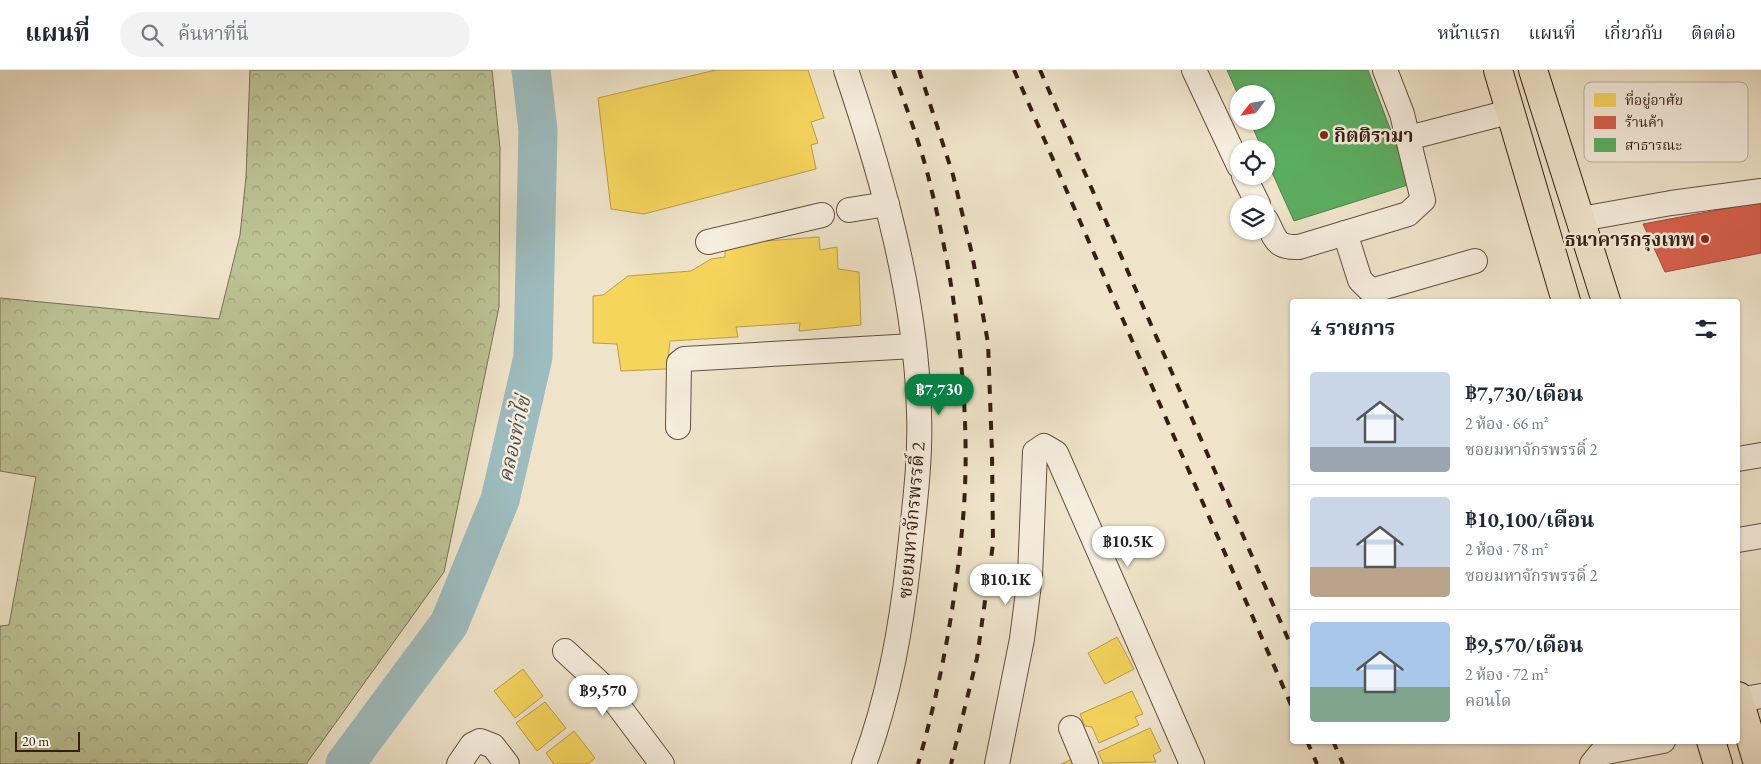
<!DOCTYPE html>
<html lang="th">
<meta charset="utf-8">
<style>
:root{--surface:#fff;--page:#f2f2f3;--text:#1f2937;--muted:#747a83;--line:#e0e1e3;--accent:#0b8043}
body{margin:0;font-family:"EB Garamond","Noto Serif Thai",serif;background:var(--page);color:var(--text);height:100vh;display:flex;flex-direction:column;font-size:19px;white-space:nowrap}
*{box-sizing:border-box;margin:0}
p{font-size:16px;color:var(--muted)}
.icon{flex:none;width:28px;height:28px;fill:none;stroke:currentColor;stroke-width:2;stroke-linecap:round;stroke-linejoin:round}
.map{position:relative;flex:1;overflow:hidden}
.side{position:absolute;left:1290px;top:229px;width:450px;height:445px;display:flex;flex-direction:column;background:var(--surface);border-radius:5px;box-shadow:0 1px 4px #0004}
.side>*{flex:none}
.needle{width:32px;rotate:239deg}
.fabs{position:absolute;left:1230px;top:15px;display:grid;gap:10px}
.fabs a{display:grid;place-items:center;width:45px;height:45px;border-radius:50%;background:var(--surface);box-shadow:0 1px 4px #0004;font-size:25px}
.scale{position:absolute;left:15px;bottom:12px;width:65px;box-sizing:border-box;padding-left:5px;border:2px solid #361e13;border-top:0;font-size:14px;line-height:18px;white-space:nowrap;color:#361e13;-webkit-text-stroke:4px #f5eddd;paint-order:stroke}
.price{position:absolute;translate:-50% -42px;padding:0 11px;border-radius:18px;background:#fff;color:#222;font-size:16px;line-height:32px;filter:drop-shadow(0 1px 2px #0008)}
.price::after{content:'';position:absolute;left:50%;top:30px;width:15px;height:11px;margin-left:-8px;background:inherit;clip-path:polygon(0 0,100% 0,50% 100%)}
.price.selected{background:var(--accent);color:#fff}
ul{padding:0;list-style:none}
li{display:flex;align-items:center;gap:15px;height:125px;padding:0 20px}
li+li{border-top:1px solid var(--line)}
li span{display:grid;place-items:center;flex:none;width:140px;height:100px;border-radius:5px;color:#555}
li>.icon{margin-inline-start:auto}
span .icon{width:60px;height:60px;fill:#fffc;stroke-width:1}
li b{font-size:21px}
h2{display:flex;justify-content:space-between;align-items:center;height:60px;padding:0 20px;font-size:21px}
header{display:flex;align-items:center;gap:30px;box-sizing:border-box;height:70px;padding:0 25px;background:var(--surface);border-bottom:1px solid var(--line)}
header strong{font-size:24px}
nav{display:flex;gap:28px;margin-inline-start:auto;font-size:18px}
.search{width:350px;height:45px;background:var(--page);display:flex;align-items:center;gap:12px;box-sizing:border-box;padding:0 18px;border-radius:28px;color:var(--muted);font-size:19px}
.map>svg:first-child{display:block}
.forest{fill:url(#forest-crowns);stroke:#797054}
.homes{fill:#f6d55c;stroke:#bc9e46}
.shops{fill:#d6604d;stroke:#a64c3c}
.public{fill:#5aae61;stroke:#4f834a}
.lines{fill:none;stroke-linecap:round;stroke-linejoin:round}
.river{stroke:#9dbcbf;stroke-width:39}
.minor-casing{stroke:#645041;stroke-width:26}
.major-casing{stroke:#361e13;stroke-width:30}
.minor{stroke:#f5eddd;stroke-width:24}
.major{stroke:#efe4ca;stroke-width:28}
.rail{stroke:#361e13;stroke-width:4;stroke-dasharray:9 9;stroke-linecap:butt}
.poi-dot{fill:#8f2418;stroke:#f5eddd;stroke-width:2}
.labels{text-anchor:middle;stroke-width:5;stroke-linejoin:round;paint-order:stroke}
.poi-label{font-size:19px;font-weight:bold;fill:#361e13;stroke:#f5eddd;text-anchor:start}
.street-label{font-size:19px;fill:#361e13;stroke:#f5eddd}
.water-label{font-size:20px;font-style:italic;fill:#554d47;stroke:#f5eddd}
.key{fill:#f5eddd;stroke:#bcafa0;stroke-width:1}
.key-label{font-size:14px;fill:#361e13}
</style>
<header>
<strong>แผนที่</strong>
<div class="search"><svg class="icon" aria-label="search" viewBox="0 0 24 24"><circle cx="10" cy="10" r="6"/><path d="M15 15l6 6"/></svg>ค้นหาที่นี่</div>
<nav><a>หน้าแรก</a><a>แผนที่</a><a>เกี่ยวกับ</a><a>ติดต่อ</a></nav>
</header>
<div class="map">
<svg width="1761" height="694" viewBox="0 0 1761 694">
<defs>
<pattern id="forest-crowns" width="20" height="18" patternUnits="userSpaceOnUse" patternTransform="scale(1.25)"><rect width="20" height="18" fill="#bcc395"/><path d="M2 6a3 3 0 1 1 6 0M12 15a3 3 0 1 1 6 0" fill="none" stroke="#a2a780"/></pattern>
</defs>
<rect width="100%" height="100%" fill="#efe4ca"/>
<filter id="stains"><feTurbulence type="fractalNoise" baseFrequency=".004" numOctaves="4"/><feColorMatrix values="0 0 0 0 .2 0 0 0 0 .09 0 0 0 0 .02 0 0 0 .5 -.17"/></filter>
<radialGradient id="worn" r=".72"><stop offset=".6" stop-color="#630" stop-opacity="0"/><stop offset="1" stop-color="#630" stop-opacity=".3"/></radialGradient>
<!-- forest -->
<polygon class="forest" points="250,0 492,0 500,78 499,237 444,502 306,694 0,694 0,556 9,555 36,407 0,401 0,228 219,249 240,165 246,107"/>
<!-- homes -->
<g class="homes">
<polygon points="716,0 808,0 824,48 811,52 818,73 811,75 816,99 644,144 611,139 598,28"/>
<polygon points="819,167 820,180 837,177 838,199 859,202 861,255 799,261 800,253 736,257 738,267 670,271 667,299 621,301 617,274 593,273 593,226 603,225 628,206 691,201 711,189 725,187 725,174"/>
<polygon points="1117,567 1134,599 1105,614 1088,583"/>
<polygon points="523,599 543,626 515,648 494,621"/>
<polygon points="1132,621 1143,644 1135,647 1139,655 1099,673 1092,657 1085,656 1080,644"/>
<polygon points="545,632 566,658 537,681 516,653"/>
<polygon points="1150,658 1161,681 1153,685 1156,692 1103,693 1098,682"/>
<polygon points="574,661 595,688 588,694 554,694 546,683"/>
<polygon points="1072,689 1074,694 1061,694"/>
</g>
<!-- shops -->
<polygon class="shops" points="1761,132 1761,183 1665,202 1643,154"/>
<!-- public -->
<polygon class="public" points="1227,0 1368,0 1411,114 1294,151 1266,89 1266,79 1262,79 1250,51 1266,51 1266,24 1239,24 1239,27"/>
<g class="lines">
<!-- river -->
<polyline class="river" points="345,694 449,554 500,430 533,287 538,60 531,0"/>
<!-- minor casing -->
<g class="minor-casing">
<g id="minor">
<path d="M846,0C883,110 916,225 919,342C921,391 914,439 909,488C901,559 889,627 864,694"/>
<polyline points="1194,0 1239,96"/>
<polyline points="1408,68 1509,42"/>
<polyline points="1244,106 1258,134"/>
<polyline points="849,140 887,134"/>
<polyline points="1581,149 1671,133 1761,121"/>
<path d="M1266,150C1276,169 1275,178 1299,177L1408,144L1423,130L1402,44L1385,0"/>
<polyline points="1345,163 1360,210 1371,221 1475,191"/>
<polyline points="708,172 822,145"/>
<polyline points="678,357 679,293 684,289 914,276"/>
<polyline points="1738,389 1761,385"/>
<polyline points="1738,470 1761,466"/>
<polyline points="565,581 605,618 662,694"/>
<polyline points="1739,630 1761,626"/>
<polyline points="1071,658 1086,694"/>
<polyline points="459,694 472,675 480,671 493,676 507,694"/>
<polyline points="997,694 1022,569 1030,506 1035,382 1044,376 1056,383 1192,694"/>
<polyline points="1592,694 1601,683 1663,671"/>
</g>
</g>
<!-- major casing -->
<g class="major-casing">
<g id="major">
<polyline points="1498,0 1566,231"/>
<polyline points="1533,0 1606,231"/>
<polyline points="1738,626 1758,694"/>
<polyline points="1711,671 1718,694"/>
</g>
</g>
<!-- minor -->
<use href="#minor" class="minor"/>
<!-- major -->
<use href="#major" class="major"/>
<!-- rail -->
<g class="rail">
<path d="M893,0C907,40 923,81 932,122C957,223 972,345 963,449C956,531 941,615 918,694"/>
<polyline points="919,0 953,105 972,184 988,273 992,382 993,474 977,588 951,694"/>
<polyline points="1014,0 1292,637"/>
<polyline points="1040,0 1292,578"/>
<polyline points="1307,671 1317,694"/>
<polyline points="1333,671 1343,694"/>
</g>
</g>
<!-- markers -->
<g class="poi-dot">
<circle cx="1324" cy="65" r="5"/>
<circle cx="1705" cy="169" r="5"/>
</g>
<g class="labels">
<!-- poi labels -->
<g class="poi-label">
<text x="1334" y="72">กิตติรามา</text>
<text x="1695" y="176" text-anchor="end">ธนาคารกรุงเทพ</text>
</g>
<!-- street labels -->
<g class="street-label">
<text transform="translate(911 450) rotate(-85)" y="7">ซอยมหาจักรพรรดิ์ 2</text>
</g>
<!-- water labels -->
<g class="water-label">
<text transform="translate(514 369) rotate(-77)" y="7">คลองท่าไข่</text>
</g>
</g>
<!-- legend -->
<rect x="1584" y="12" width="164" height="80" rx="8" class="key"/>
<rect x="1594" y="23" width="22" height="14" fill="#f6d55c"/>
<rect x="1594" y="46" width="22" height="13" fill="#d6604d"/>
<rect x="1594" y="68" width="22" height="14" fill="#5aae61"/>
<g class="key-label">
<text x="1625" y="35">ที่อยู่อาศัย</text>
<text x="1625" y="57">ร้านค้า</text>
<text x="1625" y="80">สาธารณะ</text>
</g>
<rect width="100%" height="100%" filter="url(#stains)"/>
<rect width="100%" height="100%" fill="url(#worn)"/>
</svg>
<div class="fabs">
<a><svg class="needle" viewBox="-14 -14 28 28"><path d="M0-13l5 13h-10z" fill="#e53935"/><path d="M0 13l5-13h-10z" fill="#747a83"/></svg></a>
<a><svg class="icon" aria-label="locate" viewBox="0 0 24 24"><circle cx="12" cy="12" r="6"/><path d="M12 2v4M12 18v4M2 12h4M18 12h4"/></svg></a>
<a><svg class="icon" aria-label="layers" viewBox="0 0 24 24"><path d="M12 4l9 5-9 5-9-5zM3 14l9 5 9-5"/></svg></a>
</div>
<div class="scale">20 m</div>
<b class="price selected" style="left:939px;top:346px">฿7,730</b>
<b class="price" style="left:1128px;top:498px">฿10.5K</b>
<b class="price" style="left:1006px;top:536px">฿10.1K</b>
<b class="price" style="left:603px;top:647px">฿9,570</b>
<section class="side">
<h2>4 รายการ<svg class="icon" aria-label="filters" viewBox="0 0 24 24"><path d="M4 7h16M4 17h16"/><circle cx="9" cy="7" r="2"/><circle cx="15" cy="17" r="2"/></svg></h2>
<ul>
<li><span style="background:linear-gradient(#c9d6e8 75%,#9aa5b1 0)"><svg class="icon" aria-label="home" viewBox="0 0 24 24"><path d="M3 11l9-7 9 7M6 9v11h12V9"/></svg></span><div><b>฿7,730/เดือน</b><p>2 ห้อง · 66 m²</p><p>ซอยมหาจักรพรรดิ์ 2</p></div></li>
<li><span style="background:linear-gradient(#c9d6e8 70%,#b9a48a 0)"><svg class="icon" aria-label="home" viewBox="0 0 24 24"><path d="M3 11l9-7 9 7M6 9v11h12V9"/></svg></span><div><b>฿10,100/เดือน</b><p>2 ห้อง · 78 m²</p><p>ซอยมหาจักรพรรดิ์ 2</p></div></li>
<li><span style="background:linear-gradient(#a9c7e8 65%,#7fa58c 0)"><svg class="icon" aria-label="home" viewBox="0 0 24 24"><path d="M3 11l9-7 9 7M6 9v11h12V9"/></svg></span><div><b>฿9,570/เดือน</b><p>2 ห้อง · 72 m²</p><p>คอนโด</p></div></li>
</ul>
</section>
</div>
